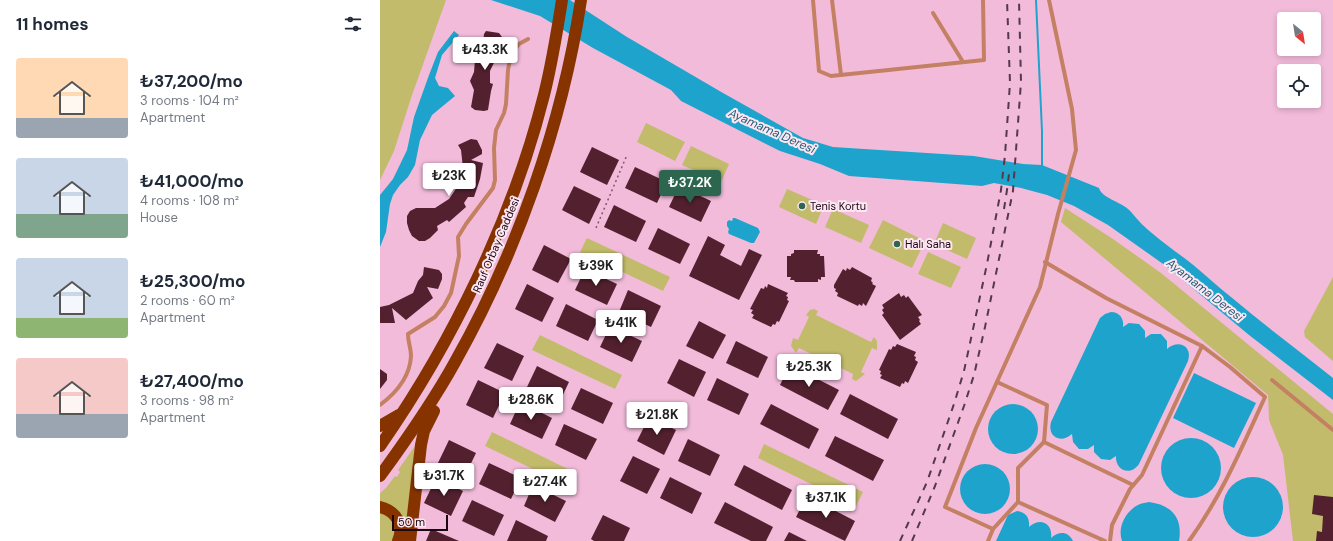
<!DOCTYPE html>
<meta charset="utf-8">
<style>
:root{--surface:#fff;--page:#f6f6f7;--text:#1f2937;--muted:#747a83;--accent:#2d664f}
body{margin:0;font-family:"DM Sans",sans-serif;background:var(--page);color:var(--text);height:100vh;display:flex;flex-direction:column;font-size:15px;white-space:nowrap}
*{box-sizing:border-box;margin:0}
p{font-size:13px;color:var(--muted)}
.icon{flex:none;width:22px;height:22px;fill:none;stroke:currentColor;stroke-width:2;stroke-linecap:round;stroke-linejoin:round}
.map{position:relative;flex:1;overflow:hidden}
.drawer{display:flex;flex-direction:column;background:var(--surface);width:380px}
.drawer>*{flex:none}
.needle{width:26px;rotate:150deg}
.controls{position:absolute;left:897px;top:12px;display:grid;gap:8px}
.controls a{display:grid;place-items:center;width:44px;height:44px;border-radius:4px;background:var(--surface);box-shadow:0 2px 6px #0003;font-size:20px}
.scale{position:absolute;left:12px;bottom:10px;width:56px;box-sizing:border-box;padding-left:4px;border:2px solid #1b0813;border-top:0;font-size:11px;line-height:14px;white-space:nowrap;color:#1b0813;-webkit-text-stroke:3px #fee7f3;paint-order:stroke}
.price{position:absolute;translate:-50% -34px;padding:0 9px;border-radius:4px;background:#fff;color:#222;font-size:13px;line-height:26px;filter:drop-shadow(0 1px 2px #0008)}
.price::after{content:'';position:absolute;left:50%;top:24px;width:12px;height:9px;margin-left:-6px;background:inherit;clip-path:polygon(0 0,100% 0,50% 100%)}
.price.on{background:var(--accent);color:#fff}
ul{padding:0;list-style:none}
li{display:flex;align-items:center;gap:12px;height:100px;padding:0 16px}
li span{display:grid;place-items:center;flex:none;width:112px;height:80px;border-radius:4px;color:#555}
li>.icon{margin-inline-start:auto}
span .icon{width:48px;height:48px;fill:#fffc;stroke-width:1}
li b{font-size:17px}
h2{display:flex;justify-content:space-between;align-items:center;height:48px;padding:0 16px;font-size:17px}
main{display:flex;flex:1;min-height:0}
.map>svg:first-child{display:block}
.green{fill:#c2bb6b}
.water{fill:#1ea4cc}
.lines{fill:none;stroke-linecap:round;stroke-linejoin:round}
.stream{stroke:#1ea4cc;stroke-width:2}
.building{fill:#52202f}
.path{stroke:#7c596d;stroke-width:1.5;stroke-dasharray:2 3;stroke-linecap:butt}
.lane{stroke:#c48062;stroke-width:4}
.highway{stroke:#863300;stroke-width:12}
.rail{stroke:#553849;stroke-width:2;stroke-dasharray:7 7;stroke-linecap:butt}
.poi-dot{fill:#2d664f;stroke:#fee7f3;stroke-width:1.5}
.labels{text-anchor:middle;stroke-width:4;stroke-linejoin:round;paint-order:stroke}
.poi-label{font-size:11px;fill:#1b0813;stroke:#fee7f3;text-anchor:start}
.street-label{font-size:11px;fill:#1b0813;stroke:#fee7f3}
.water-label{font-size:12px;font-style:italic;fill:#1c5d72;stroke:#fee7f3}
</style>
<main>
<section class="drawer">
<h2>11 homes<svg class="icon" aria-label="filters" viewBox="0 0 24 24"><path d="M4 7h16M4 17h16"/><circle cx="9" cy="7" r="2"/><circle cx="15" cy="17" r="2"/></svg></h2>
<ul>
<li><span style="background:linear-gradient(#ffd9b3 75%,#9aa5b1 0)"><svg class="icon" aria-label="home" viewBox="0 0 24 24"><path d="M3 11l9-7 9 7M6 9v11h12V9"/></svg></span><div><b>₺37,200/mo</b><p>3 rooms · 104 m²</p><p>Apartment</p></div></li>
<li><span style="background:linear-gradient(#c9d6e8 70%,#7fa58c 0)"><svg class="icon" aria-label="home" viewBox="0 0 24 24"><path d="M3 11l9-7 9 7M6 9v11h12V9"/></svg></span><div><b>₺41,000/mo</b><p>4 rooms · 108 m²</p><p>House</p></div></li>
<li><span style="background:linear-gradient(#c9d6e8 75%,#8fb573 0)"><svg class="icon" aria-label="home" viewBox="0 0 24 24"><path d="M3 11l9-7 9 7M6 9v11h12V9"/></svg></span><div><b>₺25,300/mo</b><p>2 rooms · 60 m²</p><p>Apartment</p></div></li>
<li><span style="background:linear-gradient(#f6c9c9 70%,#9aa5b1 0)"><svg class="icon" aria-label="home" viewBox="0 0 24 24"><path d="M3 11l9-7 9 7M6 9v11h12V9"/></svg></span><div><b>₺27,400/mo</b><p>3 rooms · 98 m²</p><p>Apartment</p></div></li>
</ul>
</section>
<div class="map">
<svg width="953" height="541" viewBox="0 0 953 541">
<rect width="100%" height="100%" fill="#f2bbda"/>
<!-- green -->
<g class="green">
<polygon points="0,0 66,0 31,98 14,151 0,180"/>
<polygon points="266,123 305,142 295,161 257,142"/>
<polygon points="311,146 349,164 341,182 302,165"/>
<polygon points="407,189 444,205 436,224 399,207"/>
<polygon points="685,208 733,239 781,273 953,414 953,541 913,541 903,455 889,420 888,395 681,222"/>
<polygon points="453,209 489,225 481,243 445,227"/>
<polygon points="503,220 545,241 532,268 489,248"/>
<polygon points="563,223 596,238 587,259 554,244"/>
<polygon points="207,238 290,277 283,291 200,252"/>
<polygon points="548,252 581,267 571,288 538,274"/>
<polygon points="953,277 953,361 925,337 924,331"/>
<polygon points="434,309 438,311 436,315 491,342 494,337 497,341 497,350 492,348 481,372 485,374 476,381 472,379 473,374 419,348 416,353 411,346 413,338 418,340 429,317 426,315 430,310"/>
<polygon points="160,335 242,375 235,389 152,350"/>
<polygon points="112,432 194,472 188,486 105,446"/>
<polygon points="384,444 483,492 476,506 378,458"/>
<polygon points="35,446 27,541 24,535 0,504 0,493 6,488 15,476 17,477 20,472 18,470"/>
<polygon points="0,511 11,517 17,530 14,541 0,541"/>
</g>
<!-- water -->
<g class="water">
<path d="M111,0H190L247,37L343,93L423,138L453,147L594,156L643,164L662,165L719,188C722,199 744,202 752,213C767,233 798,252 818,269C829,278 839,288 851,297C884,325 919,351 953,378V400L869,335L786,266L728,225L694,206L667,195L641,188L614,183L602,186L469,176L440,164L400,151L301,101L291,90L213,48L160,16Z"/>
<polygon points="74,31 79,35 62,55 55,78 59,86 68,88 75,96 52,115 40,140 35,165 28,177 20,185 13,195 10,204 6,232 0,247 0,195 13,179 27,150 34,117 49,75 58,52"/>
<polygon points="353,218 355,218 378,228 380,232 374,243 371,243 349,234 348,232 349,229 347,226 347,222 349,220 352,221"/>
<path d="M731,312C740,312 744,319 743,327L749,323L759,324L765,331V338L771,334H781L787,341V349C798,339 813,346 808,361L759,464C750,477 735,470 736,456L730,460L721,459L714,452V445L708,449H699L693,442L692,434C681,444 667,437 671,422L720,318L725,314Z"/>
<polygon points="814,373 876,403 854,448 793,418"/>
<circle cx="633" cy="429" r="25"/>
<circle cx="811" cy="468" r="30"/>
<circle cx="605" cy="489" r="25"/>
<circle cx="873" cy="507" r="30"/>
<path d="M769,502C792,505 803,518 799,541H742C737,527 746,510 760,504C762,503 766,503 769,502Z"/>
<path d="M637,511C646,512 650,518 649,527C660,517 673,523 671,538C679,531 688,531 693,541H616L628,515Z"/>
</g>
<g class="lines">
<!-- stream -->
<polyline class="stream" points="656,0 662,131 662,167"/>
</g>
<!-- building -->
<g class="building">
<polygon points="106,31 119,33 122,37 122,46 110,71 110,83 113,84 111,91 108,110 104,111 95,110 91,107 94,90 90,81 94,72 95,59 103,45 104,34"/>
<polygon points="91,139 97,140 102,150 102,154 91,160 103,163 100,179 94,197 88,197 84,203 86,207 69,222 67,220 57,226 58,230 50,238 45,241 39,241 32,236 29,230 27,223 27,216 30,211 36,208 55,208 69,199 84,177 81,150 78,145"/>
<polygon points="212,147 239,160 227,185 200,172"/>
<polygon points="255,167 287,182 277,203 245,188"/>
<polygon points="194,186 221,199 209,224 182,210"/>
<polygon points="299,186 331,201 321,222 289,207"/>
<polygon points="234,205 266,221 256,242 224,227"/>
<polygon points="278,228 310,244 300,264 268,249"/>
<polygon points="328,236 345,245 340,255 361,266 369,249 382,255 359,300 309,276"/>
<polygon points="164,245 191,259 178,283 152,270"/>
<polygon points="414,250 438,250 437,254 440,254 440,256 444,256 445,277 441,277 441,280 438,279 438,282 415,282 414,280 410,280 411,277 407,277 407,256 411,256 411,254 414,253"/>
<polygon points="44,267 59,270 62,274 62,279 58,289 47,287 53,298 26,320 12,308 15,323 0,323 0,307 9,305 33,293 38,281 43,275"/>
<polygon points="472,267 492,278 491,281 493,283 492,284 496,286 486,306 483,303 482,306 479,304 478,306 457,296 458,293 455,291 456,289 454,288 454,285 463,269 466,271 467,268 470,270"/>
<polygon points="205,269 237,284 227,305 195,290"/>
<polygon points="147,284 174,298 162,322 135,309"/>
<polygon points="388,284 408,293 406,296 408,297 407,300 409,301 399,322 397,321 395,325 393,324 391,327 372,318 374,315 371,313 373,310 370,309 381,288 384,289 385,286 387,288"/>
<polygon points="248,290 281,306 271,327 239,312"/>
<polygon points="519,293 521,297 524,295 526,298 528,296 542,315 538,317 540,320 539,321 541,324 520,340 502,315 504,313 502,310 504,308 502,305"/>
<polygon points="186,304 218,320 208,341 176,326"/>
<polygon points="319,321 346,335 333,359 306,346"/>
<polygon points="230,326 262,341 252,362 220,347"/>
<polygon points="356,341 388,357 378,378 346,363"/>
<polygon points="117,343 144,356 132,381 104,368"/>
<polygon points="517,344 536,352 534,356 536,357 535,360 538,362 528,383 525,381 524,384 522,383 520,387 500,378 502,375 500,374 501,371 499,370 509,349 511,350 513,346 515,347"/>
<polygon points="299,359 326,372 314,397 287,383"/>
<polygon points="410,365 459,390 448,410 400,385"/>
<polygon points="157,366 189,382 179,403 147,387"/>
<polygon points="0,369 7,374 7,380 0,389"/>
<polygon points="337,378 369,394 359,415 327,400"/>
<polygon points="98,380 125,393 113,418 86,405"/>
<polygon points="201,388 233,403 223,424 191,409"/>
<polygon points="470,394 518,419 508,439 460,414"/>
<polygon points="140,402 172,418 162,439 130,424"/>
<polygon points="391,404 439,429 429,449 380,424"/>
<polygon points="269,417 296,430 284,455 257,441"/>
<polygon points="184,424 217,439 206,460 175,445"/>
<polygon points="455,436 504,460 493,481 445,456"/>
<polygon points="308,439 340,455 330,476 298,461"/>
<polygon points="69,440 96,453 84,478 57,465"/>
<polygon points="253,456 280,469 267,494 240,481"/>
<polygon points="109,463 141,478 131,499 99,484"/>
<polygon points="364,465 412,490 402,510 354,485"/>
<polygon points="290,477 322,493 312,514 280,498"/>
<polygon points="56,478 83,491 71,516 44,503"/>
<polygon points="153,485 186,501 175,522 144,506"/>
<polygon points="934,495 953,497 953,541 936,541 937,531 942,532 943,516 932,514"/>
<polygon points="427,496 475,521 465,541 416,517"/>
<polygon points="92,500 124,515 114,536 82,521"/>
<polygon points="345,502 393,527 386,541 371,541 334,523"/>
<polygon points="223,515 250,528 244,541 214,541 211,539"/>
<polygon points="136,520 168,536 166,541 127,541"/>
<polygon points="51,529 79,541 46,541"/>
<polygon points="409,532 427,541 404,541"/>
</g>
<g class="lines">
<!-- path -->
<polyline class="path" points="216,228 247,155"/>
<!-- lane -->
<g class="lane">
<polyline points="433,0 439,71 451,76 604,60 603,0"/>
<polyline points="452,0 461,75"/>
<polyline points="553,13 583,62"/>
<path d="M665,262L726,298L822,346L850,367L885,397C862,447 841,497 809,541"/>
<polyline points="892,380 953,430"/>
<polyline points="617,382 667,405 664,442"/>
<path d="M0,405C16,393 30,377 31,356C31,348 28,342 28,334L55,317L64,306L71,293L79,256L78,237L86,224L113,188L115,180L114,148L116,130L124,113L126,104L128,70L131,54L139,44L148,39"/>
<polyline points="613,529 638,502"/>
<polyline points="608,541 613,529 565,507 596,428 660,287 678,214 696,150 692,109 669,0"/>
<polyline points="725,541 638,502 638,468 664,442 753,485"/>
<polyline points="730,541 732,525 750,489 762,475 822,346"/>
</g>
<!-- highway -->
<g class="highway">
<polyline points="0,426 19,415"/>
<path d="M0,446C72,343 133,218 164,95C172,63 177,32 182,0"/>
<path d="M0,476C27,439 53,402 75,362C137,252 182,125 201,0"/>
<path d="M0,507C16,511 25,525 18,541"/>
<polyline points="30,541 41,445 44,431 54,411"/>
</g>
<!-- rail -->
<g class="rail">
<polyline points="624,209 627,190 629,174"/>
<polyline points="520,541 547,482 574,404 584,371 607,264 621,190 625,155 630,83 627,0"/>
<polyline points="532,541 555,486 584,406 594,375 605,327 633,191 641,82 639,0"/>
</g>
</g>
<!-- markers -->
<g class="poi-dot">
<circle cx="422" cy="206" r="4"/>
<circle cx="517" cy="244" r="4"/>
</g>
<g class="labels">
<!-- poi labels -->
<g class="poi-label">
<text x="430" y="210">Tenis Kortu</text>
<text x="525" y="248">Halı Saha</text>
</g>
<!-- street labels -->
<g class="street-label">
<text transform="translate(116 245) rotate(-67)" y="4">Rauf Orbay Caddesi</text>
</g>
<!-- water labels -->
<g class="water-label">
<text transform="translate(392 131) rotate(24)" y="4">Ayamama Deresi</text>
<text transform="translate(825 290) rotate(38)" y="4">Ayamama Deresi</text>
</g>
</g>
</svg>
<div class="controls">
<a><svg class="needle" viewBox="-14 -14 28 28"><path d="M0-13l5 13h-10z" fill="#e53935"/><path d="M0 13l5-13h-10z" fill="#747a83"/></svg></a>
<a><svg class="icon" aria-label="locate" viewBox="0 0 24 24"><circle cx="12" cy="12" r="6"/><path d="M12 2v4M12 18v4M2 12h4M18 12h4"/></svg></a>
</div>
<div class="scale">50 m</div>
<b class="price" style="left:105px;top:71px">₺43.3K</b>
<b class="price" style="left:69px;top:197px">₺23K</b>
<b class="price on" style="left:310px;top:204px">₺37.2K</b>
<b class="price" style="left:216px;top:287px">₺39K</b>
<b class="price" style="left:241px;top:344px">₺41K</b>
<b class="price" style="left:429px;top:388px">₺25.3K</b>
<b class="price" style="left:151px;top:421px">₺28.6K</b>
<b class="price" style="left:277px;top:436px">₺21.8K</b>
<b class="price" style="left:64px;top:497px">₺31.7K</b>
<b class="price" style="left:165px;top:503px">₺27.4K</b>
<b class="price" style="left:446px;top:519px">₺37.1K</b>
</div>
</main>
